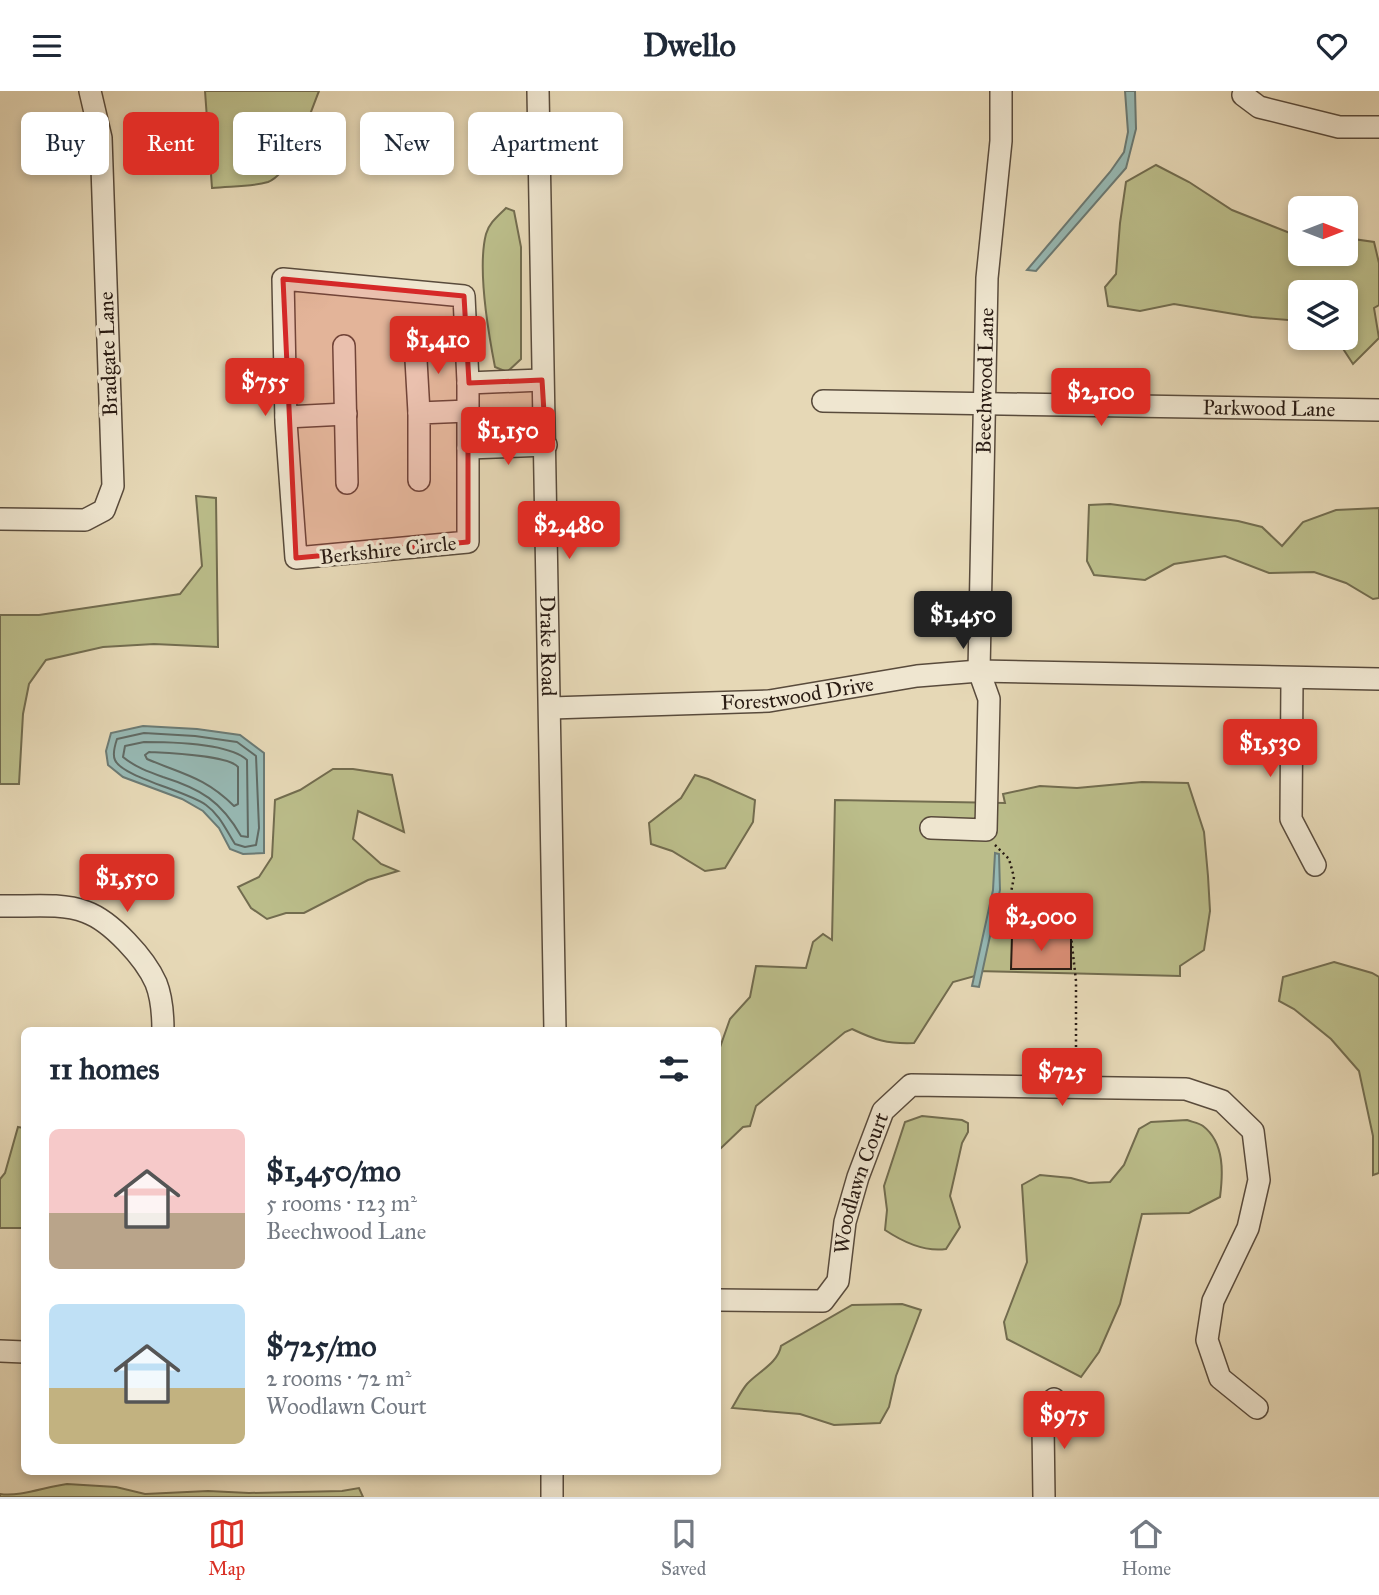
<!DOCTYPE html>
<meta charset="utf-8">
<style>
:root{--surface:#fff;--page:#f6f6f7;--text:#1f2937;--muted:#747a83;--line:#e0e1e3;--accent:#d93025}
body{margin:0;font-family:"IM FELL Great Primer",serif;background:var(--page);color:var(--text);height:100vh;display:flex;flex-direction:column;font-size:26px;white-space:nowrap}
*{box-sizing:border-box;margin:0}
p{font-size:23px;color:var(--muted)}
.icon{flex:none;width:38px;height:38px;fill:none;stroke:currentColor;stroke-width:2;stroke-linecap:round;stroke-linejoin:round}
.map{position:relative;flex:1;overflow:hidden}
.drawer{position:absolute;left:21px;top:936px;width:700px;height:448px;display:flex;flex-direction:column;background:var(--surface);border-radius:10px;box-shadow:0 4px 10px #0003}
.drawer>*{flex:none}
.top-card{position:absolute;left:21px;top:21px;width:700px;height:63px;display:flex;gap:14px}
.needle{width:46px;rotate:90deg}
.buttons{position:absolute;left:1288px;top:105px;display:grid;gap:14px}
.buttons a{display:grid;place-items:center;width:70px;height:70px;border-radius:10px;background:var(--surface);box-shadow:0 4px 10px #0003;font-size:35px}
.price{position:absolute;translate:-50% -60px;padding:0 16px;border-radius:7px;background:var(--accent);color:#fff;font-size:23px;line-height:46px;filter:drop-shadow(0 2px 4px #0008)}
.price::after{content:'';position:absolute;left:50%;top:42px;width:21px;height:16px;margin-left:-10px;background:inherit;clip-path:polygon(0 0,100% 0,50% 100%)}
.price.current{background:#222;color:#fff}
ul{padding:0;list-style:none}
li{display:flex;align-items:center;gap:21px;height:175px;padding:0 28px}
li span{display:grid;place-items:center;flex:none;width:196px;height:140px;border-radius:10px;color:#555}
li>.icon{margin-inline-start:auto}
span .icon{width:84px;height:84px;fill:#fffc;stroke-width:1}
li b{font-size:30px}
h2{display:flex;justify-content:space-between;align-items:center;height:84px;padding:0 28px;font-size:30px}
.chip{padding:0 24px;border-radius:10px;background:var(--surface);box-shadow:0 4px 10px #0003;font-size:24px;line-height:63px}
.chip.current{background:var(--accent);color:#fff}
header{display:flex;justify-content:space-between;align-items:center;height:91px;padding:0 28px;background:var(--surface);font-size:32px;font-weight:800}
.dock{display:flex;justify-content:space-around;align-items:center;height:98px;border-top:2px solid var(--line);background:var(--surface);font-size:19px;color:var(--muted)}
.dock a{display:grid;justify-items:center;gap:4px}
.dock .current{color:var(--accent)}
.map>svg:first-child{display:block}
.green{fill:#bbbd8a;stroke:#726c4f;stroke-width:2}
.water{fill:#97b9b4;stroke:#6b7a74;stroke-width:2}
.lines{fill:none;stroke-linecap:round;stroke-linejoin:round}
.shore{stroke:#606a64;stroke-width:2}
.building{fill:#d88d74;stroke:#2a1c14;stroke-width:2}
.minor-casing{stroke:#594b3c;stroke-width:24}
.path{stroke:#2a1c14;stroke-width:2.5;stroke-dasharray:2 3.5;stroke-linecap:butt}
.minor{stroke:#efe6d0;stroke-width:21}
.marked{fill:#d62828;fill-opacity:0.2;stroke:#d62828;stroke-width:5;stroke-linejoin:round}
.labels{text-anchor:middle;stroke-width:7;stroke-linejoin:round;paint-order:stroke}
.street-label{font-size:21px;fill:#2a1c14;stroke:#efe6d0}
</style>
<header><svg class="icon" aria-label="menu" viewBox="0 0 24 24"><path d="M4 6h16M4 12h16M4 18h16"/></svg>Dwello<svg class="icon" aria-label="heart" viewBox="0 0 24 24"><path d="M12 20l-8-8c-3-5 5-10 8-4 3-6 11-1 8 4z"/></svg></header>
<div class="map">
<svg width="1379" height="1406" viewBox="0 0 1379 1406">
<rect width="100%" height="100%" fill="#e6d8b6"/>
<filter id="stains"><feTurbulence type="fractalNoise" baseFrequency=".00286" numOctaves="4"/><feColorMatrix values="0 0 0 0 .2 0 0 0 0 .09 0 0 0 0 .02 0 0 0 .5 -.17"/></filter>
<radialGradient id="worn" r=".72"><stop offset=".6" stop-color="#630" stop-opacity="0"/><stop offset="1" stop-color="#630" stop-opacity=".3"/></radialGradient>
<!-- green -->
<g class="green">
<path d="M205,0H319C310,22 291,83 268,91C250,96 231,95 212,97Z"/>
<polygon points="1156,74 1189,91 1232,119 1300,146 1300,163 1346,163 1346,147 1374,151 1379,172 1379,214 1374,217 1379,247 1353,273 1336,247 1346,247 1346,201 1300,201 1300,230 1252,226 1174,213 1140,220 1108,215 1105,196 1116,183 1120,132 1126,91"/>
<path d="M506,117L514,120L521,156V268L507,281L495,276C488,240 477,178 486,143C489,132 498,125 506,117Z"/>
<polygon points="196,405 216,407 218,556 154,553 103,556 46,569 29,593 23,623 19,693 0,693 0,524 39,524 180,503 202,475"/>
<polygon points="1110,413 1238,430 1262,436 1282,455 1303,431 1336,419 1379,417 1379,507 1373,508 1346,492 1314,481 1269,482 1225,465 1174,473 1145,489 1094,484 1087,470 1089,414"/>
<polygon points="333,678 353,678 392,684 404,741 358,720 353,748 381,773 398,780 368,789 304,822 286,822 267,828 251,817 238,796 259,786 272,766 275,709 300,699"/>
<polygon points="695,684 708,688 755,709 753,731 725,777 705,780 672,760 651,753 649,732 681,707"/>
<path d="M1142,691L1188,692L1204,741L1208,785L1210,820L1204,859L1180,875V885L976,880L975,885L953,891L914,952C887,953 875,949 852,938L845,941L756,1015L750,1035L743,1036L718,1060V962L730,928L750,906L756,875L806,877L813,851L823,843L832,849L835,709L1005,712L1003,703L1040,695L1077,697Z"/>
<polygon points="1334,871 1372,882 1379,886 1379,1082 1373,1084 1373,1045 1359,980 1331,948 1294,918 1279,910 1283,886"/>
<path d="M922,1025L962,1029L968,1032V1041L962,1052L950,1105L960,1136L946,1158C925,1161 903,1151 885,1139L887,1119L884,1095L905,1031Z"/>
<path d="M1187,1029C1192,1031 1199,1032 1203,1035C1225,1052 1223,1083 1220,1106L1189,1122L1142,1123L1120,1213L1099,1261L1081,1286L1007,1248L1004,1231L1027,1171L1022,1094L1040,1084L1071,1087L1089,1092L1110,1091L1124,1074L1139,1038L1151,1031Z"/>
<polygon points="18,1036 24,1037 24,1137 0,1137 0,1088 5,1082"/>
<path d="M902,1213L921,1219L896,1285L889,1316L880,1332L834,1334L800,1323L732,1317C737,1309 741,1300 747,1293C758,1281 778,1272 781,1255L852,1214Z"/>
<path d="M67,1393L116,1396L145,1403L208,1400L249,1402L342,1400L359,1397L363,1406H0V1403C20,1406 45,1396 67,1393Z"/>
</g>
<!-- water -->
<g class="water">
<polygon points="1125,0 1135,0 1136,38 1126,77 1036,180 1027,179 1110,81 1124,61 1128,41"/>
<polygon points="143,635 197,638 240,644 264,662 264,762 243,763 230,758 219,737 203,720 182,708 123,686 108,674 106,660 111,642"/>
<polygon points="995,762 999,763 1000,799 979,896 972,895 993,799"/>
</g>
<g class="lines">
<!-- shore -->
<g class="shore">
<path d="M144,642L195,645L237,651L256,665L259,737L256,754L245,756L235,753C226,739 220,724 206,714C187,700 122,686 115,669C112,663 115,654 117,648Z"/>
<path d="M144,651C170,651 229,652 247,669L248,746L241,745C221,710 201,698 163,686C149,681 135,676 123,666L125,655Z"/>
<path d="M149,661C166,662 228,664 238,676V713L234,715C205,686 182,683 147,668L145,664Z"/>
</g>
</g>
<!-- building -->
<polygon class="building" points="1012,845 1071,845 1071,878 1011,878"/>
<g class="lines">
<!-- minor casing -->
<g class="minor-casing">
<g id="minor">
<path id="s1" d="M538,0L555,940"/>
<polyline points="1243,4 1259,16 1339,36 1379,36"/>
<polygon points="283,188 464,205 468,291 468,451 296,467 286,331"/>
<polyline points="415,251 419,322"/>
<polyline points="344,255 347,392"/>
<polyline points="468,292 542,289"/>
<path id="s2" d="M823,310L1379,319"/>
<polyline points="286,326 346,323"/>
<polyline points="468,357 546,354"/>
<polyline points="419,389 419,322 468,320"/>
<polyline points="0,428 85,429 104,419 113,395 101,47 90,0"/>
<polyline points="1292,588 1291,728 1315,774"/>
<path id="s3" d="M551,617L769,610L917,585L979,580L1379,588"/>
<path id="s4" d="M931,737L986,739L989,608L979,580L987,187L1001,50V0"/>
<path d="M0,815C26,816 60,811 86,821C111,830 145,867 156,892C162,907 163,924 163,940"/>
<path id="s5" d="M718,1209L823,1210L838,1190L845,1131L858,1086L883,1020L911,994L1186,998L1222,1010L1253,1040L1259,1089L1248,1137L1213,1210L1207,1249L1220,1287L1257,1317"/>
<polyline points="0,1260 24,1261"/>
<polyline points="552,1381 552,1406"/>
<polyline points="1044,1406 1043,1335 1054,1308"/>
</g>
</g>
<!-- path -->
<polyline class="path" points="995,754 1009,768 1014,786 1009,812 1017,826 1071,845 1076,890 1076,979"/>
<!-- minor -->
<use href="#minor" class="minor"/>
</g>
<!-- marked area -->
<path class="marked" d="M283,188L464,205L469,292L542,289L546,354L468,357V451L296,467Z"/>
<g class="labels">
<!-- street labels -->
<g class="street-label">
<text transform="translate(108 263) rotate(-92)" y="7">Bradgate Lane</text>
<text dy="7" stroke="none"><textPath href="#s4" startOffset="506">Beechwood Lane</textPath></text>
<text dy="7" stroke="none"><textPath href="#s2" startOffset="446">Parkwood Lane</textPath></text>
<text transform="translate(388 459) rotate(-6)" y="7">Berkshire Circle</text>
<text dy="7" stroke="none"><textPath href="#s1" startOffset="555">Drake Road</textPath></text>
<text dy="7" stroke="none"><textPath href="#s3" startOffset="247">Forestwood Drive</textPath></text>
<text dy="7" stroke="none"><textPath href="#s5" startOffset="231">Woodlawn Court</textPath></text>
</g>
</g>
<rect width="100%" height="100%" filter="url(#stains)"/>
<rect width="100%" height="100%" fill="url(#worn)"/>
</svg>
<div class="buttons">
<a><svg class="needle" viewBox="-14 -14 28 28"><path d="M0-13l5 13h-10z" fill="#e53935"/><path d="M0 13l5-13h-10z" fill="#747a83"/></svg></a>
<a><svg class="icon" aria-label="layers" viewBox="0 0 24 24"><path d="M12 4l9 5-9 5-9-5zM3 14l9 5 9-5"/></svg></a>
</div>
<b class="price" style="left:438px;top:285px">$1,410</b>
<b class="price" style="left:265px;top:327px">$755</b>
<b class="price" style="left:1101px;top:337px">$2,100</b>
<b class="price" style="left:508px;top:376px">$1,150</b>
<b class="price" style="left:569px;top:470px">$2,480</b>
<b class="price current" style="left:963px;top:560px">$1,450</b>
<b class="price" style="left:1270px;top:688px">$1,530</b>
<b class="price" style="left:127px;top:823px">$1,550</b>
<b class="price" style="left:1041px;top:862px">$2,000</b>
<b class="price" style="left:1062px;top:1017px">$725</b>
<b class="price" style="left:1064px;top:1360px">$975</b>
<div class="top-card">
<a class="chip">Buy</a>
<a class="chip current">Rent</a>
<a class="chip">Filters</a>
<a class="chip">New</a>
<a class="chip">Apartment</a>
</div>
<section class="drawer">
<h2>11 homes<svg class="icon" aria-label="filters" viewBox="0 0 24 24"><path d="M4 7h16M4 17h16"/><circle cx="9" cy="7" r="2"/><circle cx="15" cy="17" r="2"/></svg></h2>
<ul>
<li><span style="background:linear-gradient(#f6c9c9 60%,#b9a48a 0)"><svg class="icon" aria-label="home" viewBox="0 0 24 24"><path d="M3 11l9-7 9 7M6 9v11h12V9"/></svg></span><div><b>$1,450/mo</b><p>5 rooms · 123 m²</p><p>Beechwood Lane</p></div></li>
<li><span style="background:linear-gradient(#bfe0f5 60%,#c2b280 0)"><svg class="icon" aria-label="home" viewBox="0 0 24 24"><path d="M3 11l9-7 9 7M6 9v11h12V9"/></svg></span><div><b>$725/mo</b><p>2 rooms · 72 m²</p><p>Woodlawn Court</p></div></li>
</ul>
</section>
</div>
<nav class="dock">
<a class="current"><svg class="icon" aria-label="map" viewBox="0 0 24 24"><path d="M3 6l6-2 6 2 6-2v14l-6 2-6-2-6 2zM9 4v14M15 6v14"/></svg>Map</a>
<a><svg class="icon" aria-label="saved" viewBox="0 0 24 24"><path d="M7 4h10v16l-5-4-5 4z"/></svg>Saved</a>
<a><svg class="icon" aria-label="home" viewBox="0 0 24 24"><path d="M3 11l9-7 9 7M6 9v11h12V9"/></svg>Home</a>
</nav>
